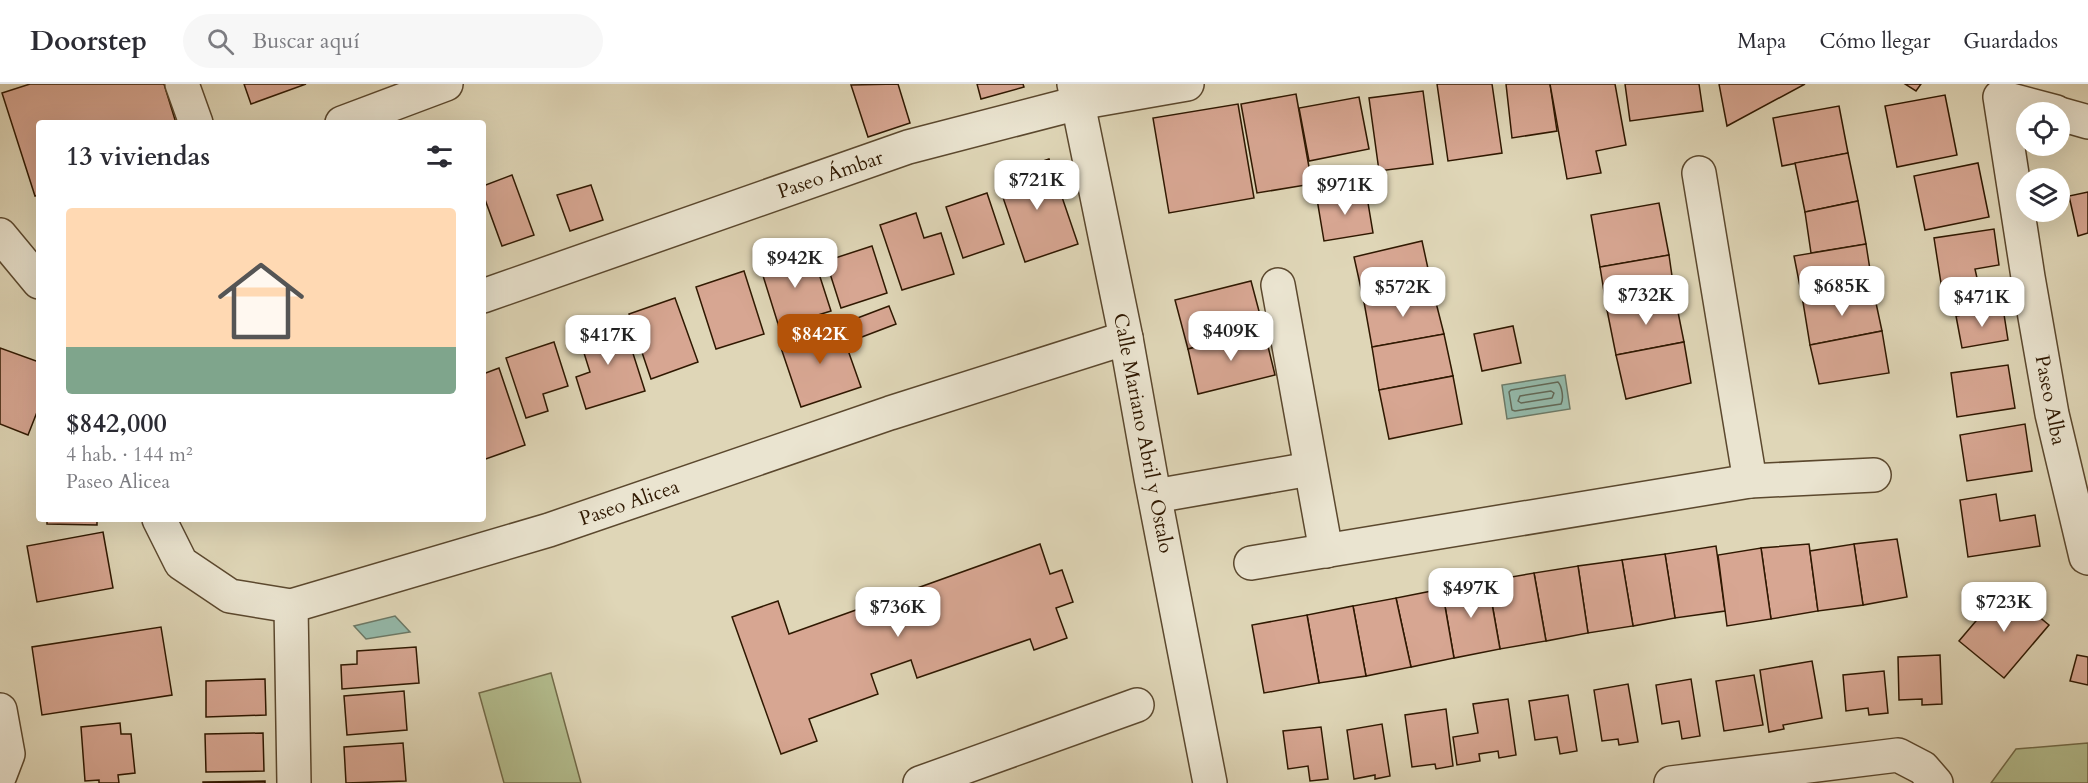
<!DOCTYPE html>
<html lang="es">
<meta charset="utf-8">
<style>
:root{--surface:#fff;--page:#f7f7f7;--text:#2b2b33;--muted:#7c7c81;--line:#e1e1e2;--accent:#b45309}
body{margin:0;font-family:Cardo,serif;background:var(--page);color:var(--text);height:100vh;display:flex;flex-direction:column;font-size:22px;white-space:nowrap}
*{box-sizing:border-box;margin:0}
p{font-size:20px;color:var(--muted)}
.icon{flex:none;width:33px;height:33px;fill:none;stroke:currentColor;stroke-width:2;stroke-linecap:round;stroke-linejoin:round}
.map{position:relative;flex:1;overflow:hidden}
.details{position:absolute;left:36px;top:36px;width:450px;height:402px;display:flex;flex-direction:column;background:var(--surface);border-radius:6px;box-shadow:0 6px 24px #0002}
.details>*{flex:none}
.fabs{position:absolute;left:2016px;top:18px;display:grid;gap:12px}
.fabs a{display:grid;place-items:center;width:54px;height:54px;border-radius:50%;background:var(--surface);box-shadow:0 6px 24px #0002;font-size:30px}
.price{position:absolute;translate:-50% -51px;padding:0 14px;border-radius:12px;background:#fff;color:#222;font-size:20px;line-height:39px;filter:drop-shadow(0 2px 3px #0008)}
.price::after{content:'';position:absolute;left:50%;top:36px;width:18px;height:14px;margin-left:-9px;background:inherit;clip-path:polygon(0 0,100% 0,50% 100%)}
.price.active{background:var(--accent);color:#fff}
ul{padding:0;list-style:none}
li{display:grid;align-content:center;gap:12px;height:318px;padding:0 30px}
li span{display:grid;place-items:center;height:186px;border-radius:6px;color:#555}
li>.icon{margin-inline-start:auto}
span .icon{width:108px;height:108px;fill:#fffc;stroke-width:1}
li b{font-size:26px}
h2{display:flex;justify-content:space-between;align-items:center;height:72px;padding:0 30px;font-size:26px}
header{display:flex;align-items:center;gap:36px;box-sizing:border-box;height:84px;padding:0 30px;background:var(--surface);border-bottom:2px solid var(--line)}
header strong{font-size:28px}
nav{display:flex;gap:33px;margin-inline-start:auto;font-size:21px}
.search{width:420px;height:54px;background:var(--page);display:flex;align-items:center;gap:15px;box-sizing:border-box;padding:0 21px;border-radius:33px;color:var(--muted);font-size:22px}
.map>svg:first-child{display:block}
.green{fill:#b3bd8e;stroke:#716a48;stroke-width:1.5}
.water{fill:#94b9aa;stroke:#6c7966;stroke-width:1.5}
.lines{fill:none;stroke-linecap:round;stroke-linejoin:round}
.shore{stroke:#626856;stroke-width:1.5}
.building{fill:#d7a692;stroke:#2f1801;stroke-width:1.5}
.minor-casing{stroke:#5b482e;stroke-width:36}
.minor{stroke:#eae4d0;stroke-width:33}
.labels{text-anchor:middle;stroke-width:6;stroke-linejoin:round;paint-order:stroke}
.street-label{font-size:20px;fill:#2f1801;stroke:#eae4d0}
</style>
<header>
<strong>Doorstep</strong>
<div class="search"><svg class="icon" aria-label="search" viewBox="0 0 24 24"><circle cx="10" cy="10" r="6"/><path d="M15 15l6 6"/></svg>Buscar aquí</div>
<nav><a>Mapa</a><a>Cómo llegar</a><a>Guardados</a></nav>
</header>
<div class="map">
<svg width="2088" height="699" viewBox="0 0 2088 699">
<rect width="100%" height="100%" fill="#dfd6b7"/>
<filter id="stains"><feTurbulence type="fractalNoise" baseFrequency=".00333" numOctaves="4"/><feColorMatrix values="0 0 0 0 .2 0 0 0 0 .09 0 0 0 0 .02 0 0 0 .5 -.17"/></filter>
<radialGradient id="worn" r=".72"><stop offset=".6" stop-color="#630" stop-opacity="0"/><stop offset="1" stop-color="#630" stop-opacity=".3"/></radialGradient>
<!-- green -->
<g class="green">
<polygon points="551,589 581,699 504,699 479,609"/>
<polygon points="2088,659 2088,699 1991,699 2016,665"/>
</g>
<!-- water -->
<g class="water">
<polygon points="1565,291 1570,325 1507,335 1502,301"/>
<polygon points="395,532 410,548 366,555 354,542"/>
</g>
<g class="lines">
<!-- shore -->
<g class="shore">
<path d="M1558,298C1562,302 1564,315 1561,320L1515,327L1512,326L1509,308L1511,306Z"/>
<polygon points="1551,307 1554,309 1552,314 1521,319 1518,317 1520,312"/>
</g>
</g>
<!-- building -->
<g class="building">
<polygon points="30,0 164,0 176,39 39,39 39,111 35,112 2,9"/>
<polygon points="244,0 306,0 251,20"/>
<polygon points="898,0 910,39 868,53 851,1"/>
<polygon points="977,0 1023,0 1024,3 981,15"/>
<polygon points="1437,0 1492,0 1502,69 1448,77"/>
<polygon points="1506,0 1550,0 1557,47 1512,54"/>
<polygon points="1550,0 1615,0 1626,61 1596,67 1601,89 1567,95"/>
<polygon points="1625,0 1699,0 1703,27 1630,37"/>
<polygon points="1719,0 1805,0 1727,42"/>
<polygon points="1905,0 1921,0 1916,7"/>
<polygon points="1423,7 1433,80 1379,87 1369,14"/>
<polygon points="1296,10 1312,100 1257,109 1241,20"/>
<polygon points="1945,11 1957,71 1897,83 1885,22"/>
<polygon points="1359,13 1369,65 1309,77 1299,24"/>
<polygon points="1238,20 1254,114 1169,129 1153,34"/>
<polygon points="1839,22 1848,69 1782,82 1773,34"/>
<polygon points="1848,69 1858,117 1805,128 1795,79"/>
<polygon points="1049,75 1078,160 1025,178 996,93"/>
<polygon points="1978,79 1989,133 1925,146 1914,92"/>
<polygon points="512,91 534,151 502,162 483,110 483,102"/>
<polygon points="591,101 603,136 570,147 557,111"/>
<polygon points="1366,107 1373,149 1324,157 1317,115"/>
<polygon points="2088,108 2088,149 2078,152 2069,112"/>
<polygon points="987,109 1004,160 963,174 946,123"/>
<polygon points="1858,117 1866,160 1811,169 1805,128"/>
<polygon points="1659,119 1669,171 1600,183 1591,131"/>
<polygon points="916,129 924,154 941,149 954,190 902,206 880,141"/>
<polygon points="1994,145 1999,181 1975,185 1977,194 1958,197 1960,209 1943,212 1934,154"/>
<polygon points="1422,157 1432,203 1364,218 1354,173"/>
<polygon points="1866,160 1873,205 1803,218 1794,172"/>
<polygon points="872,162 887,209 841,224 826,177"/>
<polygon points="812,168 831,227 779,243 760,182"/>
<polygon points="1669,171 1675,213 1607,226 1600,183"/>
<polygon points="744,187 764,250 716,265 696,203"/>
<polygon points="1251,197 1264,246 1188,265 1175,216"/>
<polygon points="1432,203 1444,250 1372,263 1364,218"/>
<polygon points="1873,205 1882,247 1810,261 1803,218"/>
<polygon points="1675,213 1684,258 1616,271 1607,226"/>
<polygon points="675,214 698,278 651,295 629,230"/>
<polygon points="889,222 896,240 854,256 847,238"/>
<polygon points="2003,224 2008,256 1962,264 1956,232"/>
<polygon points="622,235 645,307 586,325 576,293 590,288 578,250"/>
<polygon points="838,238 861,303 801,323 779,258"/>
<polygon points="1513,242 1521,279 1482,287 1474,250"/>
<polygon points="1264,246 1275,291 1198,310 1188,265"/>
<polygon points="1882,247 1889,289 1819,300 1810,261"/>
<polygon points="1444,250 1453,292 1379,306 1372,263"/>
<polygon points="554,258 568,302 543,310 548,327 526,334 506,274"/>
<polygon points="1684,258 1691,299 1626,315 1616,271"/>
<polygon points="0,264 39,278 39,323 28,351 0,340"/>
<polygon points="2008,281 2015,324 1957,333 1951,289"/>
<polygon points="499,284 525,361 483,376 483,290"/>
<polygon points="1453,292 1462,340 1389,355 1379,306"/>
<polygon points="2025,340 2032,387 1967,397 1960,351"/>
<polygon points="1996,410 2000,437 2035,431 2040,462 1968,473 1960,416"/>
<polygon points="47,435 97,435 97,441 47,440"/>
<polygon points="103,448 113,504 37,518 27,462"/>
<polygon points="1897,455 1907,513 1863,521 1854,460"/>
<polygon points="1040,460 1050,490 1062,486 1073,518 1056,524 1067,554 1034,566 1030,555 917,594 911,576 871,590 878,610 809,635 817,657 781,670 732,533 778,517 789,550"/>
<polygon points="1809,460 1818,527 1771,535 1761,464"/>
<polygon points="1854,460 1863,521 1818,527 1810,467"/>
<polygon points="1716,462 1725,527 1675,534 1665,470"/>
<polygon points="1761,464 1771,535 1727,542 1718,471"/>
<polygon points="1665,470 1675,534 1633,542 1622,476"/>
<polygon points="1622,476 1633,542 1588,549 1578,482"/>
<polygon points="1578,482 1588,549 1546,557 1534,489"/>
<polygon points="1534,489 1546,557 1500,565 1488,497"/>
<polygon points="1488,497 1500,565 1454,574 1442,505"/>
<polygon points="2004,504 2049,541 2004,594 1959,557"/>
<polygon points="1442,505 1454,574 1411,583 1396,514"/>
<polygon points="1396,514 1411,583 1366,592 1353,522"/>
<polygon points="1353,522 1366,592 1319,599 1307,531"/>
<polygon points="1307,531 1319,599 1264,609 1252,541"/>
<polygon points="161,543 172,611 42,631 32,563"/>
<polygon points="416,563 419,599 342,605 341,581 357,580 357,567"/>
<polygon points="1940,571 1942,620 1922,621 1922,615 1899,616 1898,573"/>
<polygon points="2077,571 2088,573 2088,601 2070,597"/>
<polygon points="1812,577 1822,634 1783,641 1784,645 1769,648 1760,586"/>
<polygon points="1884,587 1888,629 1869,631 1868,624 1846,627 1843,591"/>
<polygon points="1754,591 1763,641 1724,647 1716,597"/>
<polygon points="265,595 266,631 206,633 206,597"/>
<polygon points="1691,595 1700,652 1682,655 1679,637 1662,640 1656,601"/>
<polygon points="1628,600 1638,658 1619,661 1618,655 1602,657 1594,606"/>
<polygon points="404,607 407,646 347,651 344,612"/>
<polygon points="1568,611 1577,667 1560,670 1557,653 1535,656 1529,617"/>
<polygon points="1508,615 1516,671 1499,674 1498,667 1479,670 1480,677 1457,681 1453,653 1478,649 1473,620"/>
<polygon points="1446,625 1453,682 1436,685 1435,680 1412,683 1405,631"/>
<polygon points="120,639 121,650 131,650 135,689 118,691 119,699 99,699 99,696 85,697 81,643"/>
<polygon points="1382,640 1390,692 1375,695 1375,691 1354,695 1347,646"/>
<polygon points="1321,643 1328,695 1310,697 1308,682 1288,685 1283,647"/>
<polygon points="263,649 264,687 206,688 205,650"/>
<polygon points="403,659 406,697 346,699 344,663"/>
<polygon points="265,697 265,699 203,699 203,698"/>
</g>
<g class="lines">
<!-- minor casing -->
<g class="minor-casing">
<g id="minor">
<polyline points="182,0 196,39"/>
<polyline points="1074,0 1126,254 1151,394 1210,699"/>
<polyline points="2056,28 2000,13 2028,193 2052,330 2086,473 2088,474"/>
<polyline points="2060,30 2088,38"/>
<polyline points="342,39 446,0"/>
<polyline points="1699,89 1750,397"/>
<polyline points="0,151 39,198"/>
<polyline points="1278,201 1326,467"/>
<polyline points="483,212 908,63 1078,19 1187,0"/>
<polyline points="1155,412 1310,385"/>
<polyline points="159,435 181,479 230,512 291,522 549,446 890,329 1126,254"/>
<polyline points="1251,479 1750,397 1874,391"/>
<polyline points="291,522 294,699"/>
<polyline points="0,626 8,670 0,691"/>
<polyline points="920,699 1137,621"/>
<polyline points="1671,699 1898,671 1923,684 1936,699"/>
</g>
</g>
<!-- minor -->
<use href="#minor" class="minor"/>
</g>
<g class="labels">
<!-- street labels -->
<g class="street-label">
<text transform="translate(830 90) rotate(-19)" y="7">Paseo Ámbar</text>
<text transform="translate(2051 316) rotate(79)" y="7">Paseo Alba</text>
<text transform="translate(1144 349) rotate(79)" y="7">Calle Mariano Abril y Ostalo</text>
<text transform="translate(629 418) rotate(-19)" y="7">Paseo Alicea</text>
</g>
</g>
<rect width="100%" height="100%" filter="url(#stains)"/>
<rect width="100%" height="100%" fill="url(#worn)"/>
</svg>
<div class="fabs">
<a><svg class="icon" aria-label="locate" viewBox="0 0 24 24"><circle cx="12" cy="12" r="6"/><path d="M12 2v4M12 18v4M2 12h4M18 12h4"/></svg></a>
<a><svg class="icon" aria-label="layers" viewBox="0 0 24 24"><path d="M12 4l9 5-9 5-9-5zM3 14l9 5 9-5"/></svg></a>
</div>
<b class="price" style="left:1037px;top:127px">$721K</b>
<b class="price" style="left:1345px;top:132px">$971K</b>
<b class="price" style="left:795px;top:205px">$942K</b>
<b class="price" style="left:1842px;top:233px">$685K</b>
<b class="price" style="left:1403px;top:234px">$572K</b>
<b class="price" style="left:1646px;top:242px">$732K</b>
<b class="price" style="left:1982px;top:244px">$471K</b>
<b class="price" style="left:1231px;top:278px">$409K</b>
<b class="price active" style="left:820px;top:281px">$842K</b>
<b class="price" style="left:608px;top:282px">$417K</b>
<b class="price" style="left:1471px;top:535px">$497K</b>
<b class="price" style="left:2004px;top:549px">$723K</b>
<b class="price" style="left:898px;top:554px">$736K</b>
<section class="details">
<h2>13 viviendas<svg class="icon" aria-label="filters" viewBox="0 0 24 24"><path d="M4 7h16M4 17h16"/><circle cx="9" cy="7" r="2"/><circle cx="15" cy="17" r="2"/></svg></h2>
<ul>
<li><span style="background:linear-gradient(#ffd9b3 75%,#7fa58c 0)"><svg class="icon" aria-label="home" viewBox="0 0 24 24"><path d="M3 11l9-7 9 7M6 9v11h12V9"/></svg></span><div><b>$842,000</b><p>4 hab. · 144 m²</p><p>Paseo Alicea</p></div></li>
</ul>
</section>
</div>
